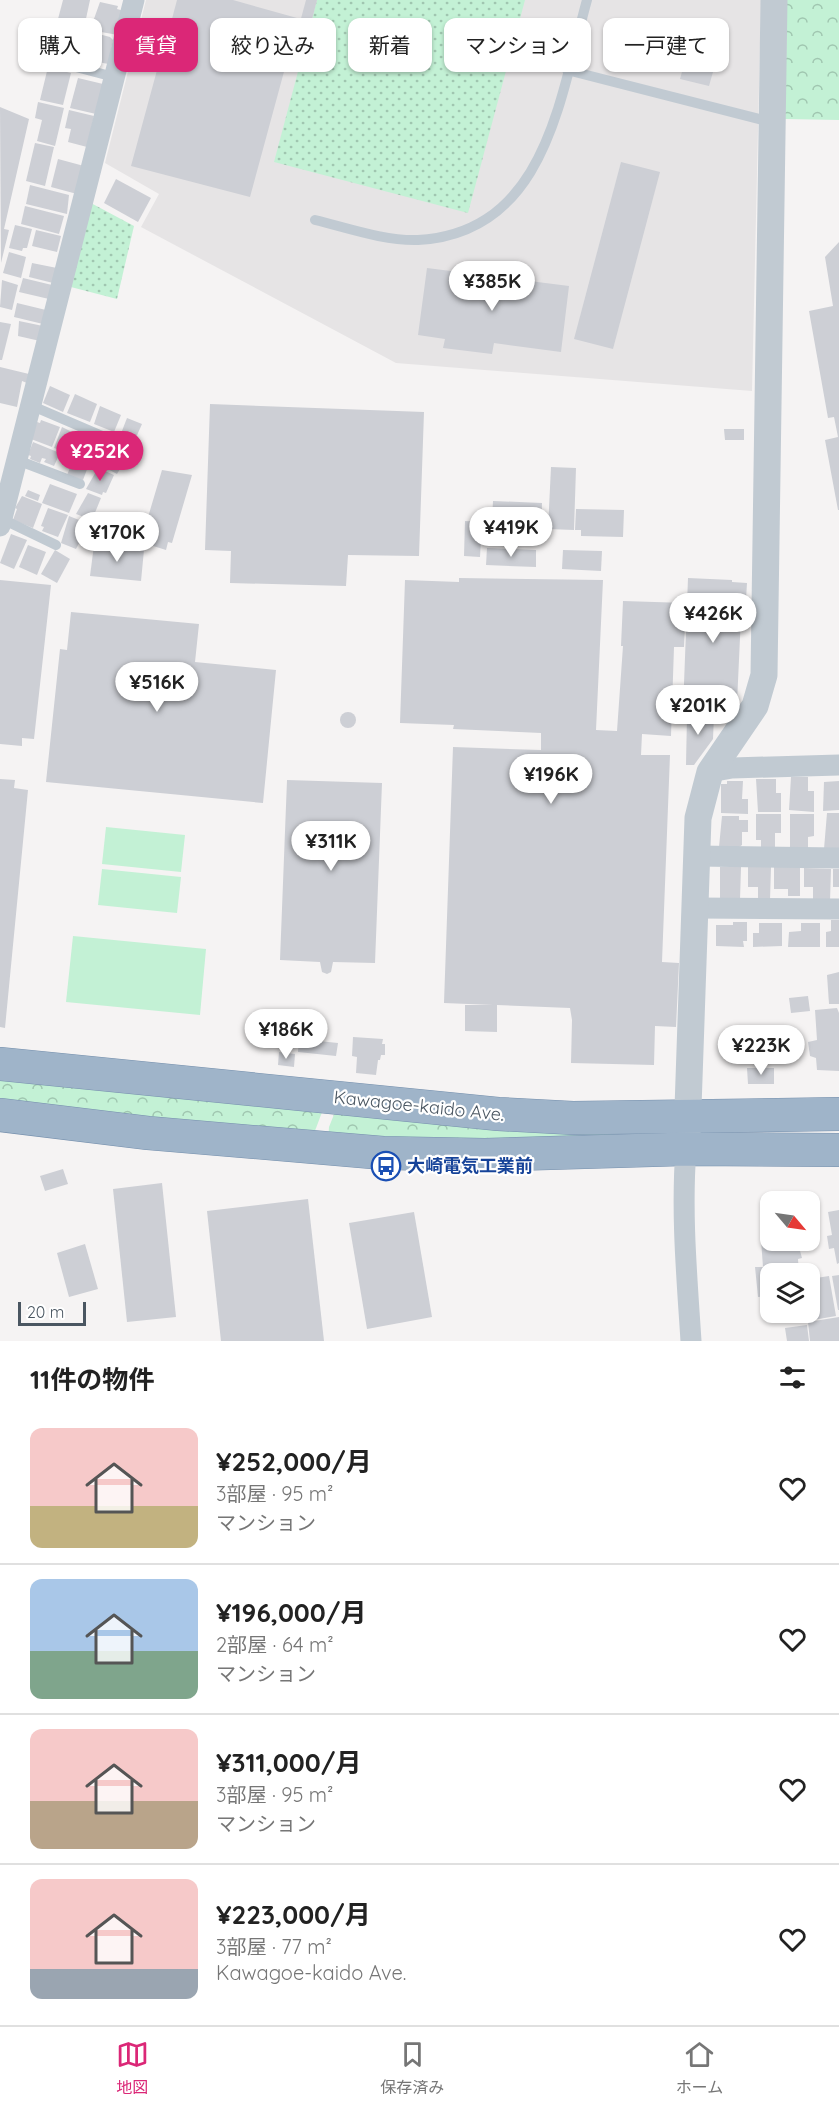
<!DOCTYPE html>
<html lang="ja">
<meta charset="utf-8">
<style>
:root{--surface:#fff;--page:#f2f2f2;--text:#222;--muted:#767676;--line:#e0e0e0;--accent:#db2777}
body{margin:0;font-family:Quicksand,"Noto Sans JP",sans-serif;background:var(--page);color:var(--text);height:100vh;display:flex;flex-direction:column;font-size:22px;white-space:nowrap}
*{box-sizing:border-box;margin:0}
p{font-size:20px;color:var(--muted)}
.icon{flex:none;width:33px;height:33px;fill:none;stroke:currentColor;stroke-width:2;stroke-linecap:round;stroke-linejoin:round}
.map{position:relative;height:1341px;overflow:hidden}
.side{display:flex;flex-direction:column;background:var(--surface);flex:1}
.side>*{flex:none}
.guide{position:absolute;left:18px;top:18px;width:804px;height:54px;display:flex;gap:12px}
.needle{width:39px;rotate:119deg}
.controls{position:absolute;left:760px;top:1191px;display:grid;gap:12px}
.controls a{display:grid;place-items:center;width:60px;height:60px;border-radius:12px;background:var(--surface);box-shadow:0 2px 4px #0004;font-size:30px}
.scale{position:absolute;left:18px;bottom:15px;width:68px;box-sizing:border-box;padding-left:6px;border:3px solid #4a5661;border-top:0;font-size:16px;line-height:21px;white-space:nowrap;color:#4a5661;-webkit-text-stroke:4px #fff;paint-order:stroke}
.price{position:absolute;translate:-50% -51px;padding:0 14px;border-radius:21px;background:#fff;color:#222;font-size:20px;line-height:39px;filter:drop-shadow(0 2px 3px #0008)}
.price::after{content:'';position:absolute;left:50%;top:36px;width:18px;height:14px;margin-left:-9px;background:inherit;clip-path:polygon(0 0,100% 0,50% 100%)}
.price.selected{background:var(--accent);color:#fff}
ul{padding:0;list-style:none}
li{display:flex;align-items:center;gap:18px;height:150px;padding:0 30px}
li+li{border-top:2px solid var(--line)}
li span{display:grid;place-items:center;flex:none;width:168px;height:120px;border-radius:12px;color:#555}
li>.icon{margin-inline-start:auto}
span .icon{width:72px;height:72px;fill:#fffc;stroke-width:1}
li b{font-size:26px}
h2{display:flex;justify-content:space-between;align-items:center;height:72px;padding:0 30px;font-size:26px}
.tag{padding:0 21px;border-radius:12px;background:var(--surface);box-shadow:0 2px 4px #0004;font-size:21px;line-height:54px}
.tag.selected{background:var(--accent);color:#fff}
.tabs{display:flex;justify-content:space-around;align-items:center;height:84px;border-top:2px solid var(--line);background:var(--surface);font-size:16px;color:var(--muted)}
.tabs a{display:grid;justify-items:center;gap:3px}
.tabs .selected{color:var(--accent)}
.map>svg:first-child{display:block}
.education{fill:#e6e4e5}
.green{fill:#c3f1d5}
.forest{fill:url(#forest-crowns)}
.park{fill:url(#park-dots)}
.building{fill:#cdcfd5}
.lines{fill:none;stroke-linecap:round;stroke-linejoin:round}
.trunk-casing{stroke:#7690ad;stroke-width:34}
.service{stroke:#c1cad2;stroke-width:10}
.minor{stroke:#c1cad2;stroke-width:21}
.tertiary{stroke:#c1cad2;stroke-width:27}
.trunk{stroke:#9fb4c9;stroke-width:33}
.labels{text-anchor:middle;stroke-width:4.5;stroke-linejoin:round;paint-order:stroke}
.street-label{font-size:18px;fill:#4a5661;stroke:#fff}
.transit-label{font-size:18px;font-weight:bold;fill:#164399;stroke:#fff;text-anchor:start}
</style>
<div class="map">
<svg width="839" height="1341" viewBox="0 0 839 1341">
<defs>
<pattern id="forest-crowns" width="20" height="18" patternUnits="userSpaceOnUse" patternTransform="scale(1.5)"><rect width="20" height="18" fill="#c3f1d5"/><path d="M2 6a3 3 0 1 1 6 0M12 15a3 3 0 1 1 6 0" fill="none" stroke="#a0c6b0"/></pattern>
<pattern id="park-dots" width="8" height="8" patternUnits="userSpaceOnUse" patternTransform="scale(1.5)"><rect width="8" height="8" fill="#c3f1d5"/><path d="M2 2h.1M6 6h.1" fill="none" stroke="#a0c6b0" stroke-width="1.8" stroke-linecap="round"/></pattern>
</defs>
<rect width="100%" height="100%" fill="#f5f3f3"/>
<!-- education -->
<polygon class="education" points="146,0 761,0 752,391 396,363 141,227 159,194 105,163"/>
<!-- green -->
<g class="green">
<polygon points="106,827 185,835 181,872 102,864"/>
<polygon points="102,869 181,877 177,913 98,905"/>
<polygon points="73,936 206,949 200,1015 66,1002"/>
</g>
<!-- forest -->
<g class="forest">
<polygon points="787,0 839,0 839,120 785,119"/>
<polygon points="0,1075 324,1107 313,1136 0,1106"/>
<polygon points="337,1107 639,1133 639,1143 328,1142 329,1127"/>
</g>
<!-- park -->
<g class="park">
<polygon points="317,0 525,0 468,213 274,162"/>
<polygon points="89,202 134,226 117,299 67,286"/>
</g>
<!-- building -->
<g class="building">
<polygon points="63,0 90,0 84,28 58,19"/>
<polygon points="177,0 233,0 297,18 285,62 258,54 256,61 285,68 250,197 131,166 166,37 194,44 196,37 169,30"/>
<polygon points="306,0 317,0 307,39 296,37"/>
<polygon points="100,2 118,6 117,9 124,11 118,35 90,30"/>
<polygon points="59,23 82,29 75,57 52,51"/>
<polygon points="91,32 110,37 113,40 108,64 84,59"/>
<polygon points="688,50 717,58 709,86 680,79"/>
<polygon points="48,67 68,69 67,72 71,73 63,105 40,100"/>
<polygon points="78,78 103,84 96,114 70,108"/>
<polygon points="38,102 64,108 55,146 37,141 42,120 35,118"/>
<polygon points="0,107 29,119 4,229 9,230 1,263"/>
<polygon points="69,110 94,116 87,147 68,142 71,129 65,128"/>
<polygon points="35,143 54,147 45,186 26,181"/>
<polygon points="58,159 84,166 77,194 51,187"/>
<polygon points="621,162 660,172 613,349 574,339"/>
<polygon points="116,179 151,198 138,222 104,203"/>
<polygon points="30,185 69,195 67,214 26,204"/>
<polygon points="25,206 64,216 59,234 21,224"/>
<polygon points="15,225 32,229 27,248 23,248 22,251 9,248"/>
<polygon points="36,230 61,236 57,252 32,246"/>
<polygon points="839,242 839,510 838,510 825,440 838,437 834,417 828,418 809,311 833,306 825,257"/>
<polygon points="9,252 26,257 21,278 3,273"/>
<polygon points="32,263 57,268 53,283 29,277"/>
<polygon points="427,268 569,286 561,352 494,343 492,354 443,348 445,339 418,335"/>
<polygon points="23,278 52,285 49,299 19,292"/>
<polygon points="2,280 18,285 12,310 0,307"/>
<polygon points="17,303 46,310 43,324 14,317"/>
<polygon points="19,321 43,326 40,341 18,336"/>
<polygon points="0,322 11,324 2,360 0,360"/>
<polygon points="0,367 29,374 27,383 22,381 17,407 0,403"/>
<polygon points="50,386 70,395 63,412 43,403"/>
<polygon points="75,394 97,404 90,422 67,413"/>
<polygon points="210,404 424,412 419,556 348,555 346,586 230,583 231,551 205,550"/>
<polygon points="100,406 121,415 114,432 94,424"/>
<polygon points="127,418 142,424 134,442 120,436"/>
<polygon points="41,420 60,427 52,447 31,439 37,422 40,423"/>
<polygon points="62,427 84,438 77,456 54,448"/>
<polygon points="724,429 744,429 744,440 725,440"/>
<polygon points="33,442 60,453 54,466 44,462 46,459 42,458 40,463 30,459 31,456 28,455"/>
<polygon points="92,442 108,448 100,467 77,458 83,445 85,443 91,445"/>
<polygon points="113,447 128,455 117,474 102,466"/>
<polygon points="74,458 89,464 83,480 67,475"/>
<polygon points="551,467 576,468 574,530 548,529"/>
<polygon points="98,468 114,475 106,493 103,492 102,495 86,489"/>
<polygon points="162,470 192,475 172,543 168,542 166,550 150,545 152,537 143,534"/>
<polygon points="50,484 77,494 69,513 42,503"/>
<polygon points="28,490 40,495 38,501 25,496"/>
<polygon points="88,493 101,498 92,520 76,514"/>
<polygon points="22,496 42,504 33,528 13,520 17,509 15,508"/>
<polygon points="493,501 542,503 541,533 528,532 528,541 494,543 494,539 491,539"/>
<polygon points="48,508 68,515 58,537 42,531 44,527 41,526"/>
<polygon points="576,509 624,510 623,537 581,536 581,530 575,530"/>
<polygon points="69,516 89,524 76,549 61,543"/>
<polygon points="465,521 482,522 480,557 464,556"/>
<polygon points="11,534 27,540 14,569 0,563"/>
<polygon points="28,545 46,552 37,575 19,567"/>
<polygon points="94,545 144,550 141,581 90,576"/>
<polygon points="487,548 536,550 536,567 486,565"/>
<polygon points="55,550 70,559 57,583 41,574"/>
<polygon points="563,550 602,551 601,571 562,569"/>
<polygon points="459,578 603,580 596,730 617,731 623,646 621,646 623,601 686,603 684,647 674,647 671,736 642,734 641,755 670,755 662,962 679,963 676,1027 655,1026 654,1065 571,1063 572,1020 570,1008 497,1005 497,1032 465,1031 465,1005 493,1005 444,1003 453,747 541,750 541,733 453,729 454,725 400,723 405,580 459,582"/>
<polygon points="688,578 732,580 732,582 747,583 745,616 741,616 737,703 730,712 683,710"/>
<polygon points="0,580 51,585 34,739 22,738 22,746 0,744"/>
<polygon points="71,612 199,624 195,662 276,670 263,803 46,782 60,649 67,650"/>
<circle cx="348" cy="720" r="8"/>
<polygon points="687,715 714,715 713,739 694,765 686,765"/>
<polygon points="791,777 808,777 808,791 814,791 814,812 789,810"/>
<polygon points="0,779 15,780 14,788 28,790 5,1028 0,1027"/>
<polygon points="756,779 776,779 776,793 781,793 781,812 758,812"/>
<polygon points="287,780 382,783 375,963 333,962 331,972 327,974 322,972 320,962 280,960"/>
<polygon points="727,781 743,781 742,799 748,799 748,814 721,813 721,784 727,784"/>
<polygon points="839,781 839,810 823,811 824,782"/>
<polygon points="827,813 839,813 839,849 824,849"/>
<polygon points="756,814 781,814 781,833 775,833 775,849 761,849 761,840 756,840"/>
<polygon points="790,814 814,814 814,836 808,837 808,848 790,848"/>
<polygon points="722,816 739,816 739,820 748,820 748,832 742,832 742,845 739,847 719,847"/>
<polygon points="720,867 741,867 740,899 720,900"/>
<polygon points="748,867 771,867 770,900 758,900 758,887 748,887"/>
<polygon points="774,867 800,867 800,896 788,896 788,889 774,889"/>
<polygon points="804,868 831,869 830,901 813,901 813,887 804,887"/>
<rect x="833" y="869" width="6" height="18"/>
<polygon points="831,920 839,920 839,947 826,947 826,932 831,931"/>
<polygon points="733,922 747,922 747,941 743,941 744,947 716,946 716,925 733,925"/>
<polygon points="759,923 782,923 782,946 753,947 753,933 759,933"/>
<polygon points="801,923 820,923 820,947 788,947 789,932 801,931"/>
<polygon points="839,972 839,1004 829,1004 827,975"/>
<polygon points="808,996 810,1011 791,1013 789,998"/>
<polygon points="837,1008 839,1013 839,1071 817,1070 816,1058 810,1056 808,1042 817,1040 815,1010"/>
<polygon points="353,1037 383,1039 382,1044 385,1044 385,1055 381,1055 380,1060 378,1060 376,1075 356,1073 357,1057 352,1056"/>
<polygon points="299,1039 338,1043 336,1056 298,1052"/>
<polygon points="279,1052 295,1054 294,1067 278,1065"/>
<polygon points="747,1068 774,1068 774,1084 748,1084"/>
<polygon points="63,1169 68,1184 45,1191 40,1176"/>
<polygon points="162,1183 176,1317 127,1322 113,1189"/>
<polygon points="308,1199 324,1341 221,1341 207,1211"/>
<polygon points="839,1210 839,1263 837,1264 834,1248 829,1249 827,1236 832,1235 828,1212"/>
<polygon points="414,1212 432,1317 367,1329 349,1223"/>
<polygon points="761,1240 797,1240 802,1258 798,1259 799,1274 771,1274 771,1296 758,1297 755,1267 763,1267"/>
<polygon points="85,1244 98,1289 69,1297 57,1253"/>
<polygon points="839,1275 839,1310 838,1310 832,1276"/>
<polygon points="829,1276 836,1316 796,1323 794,1312 810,1312 810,1279"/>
<polygon points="839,1317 839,1341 810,1341 808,1322"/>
<polygon points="807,1325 809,1341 787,1341 785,1328"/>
</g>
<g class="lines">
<!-- trunk casing -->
<g class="trunk-casing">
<g id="trunk">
<polyline points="0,1064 498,1114 573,1118 839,1114"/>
<polyline points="0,1115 148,1133 383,1153 485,1155 686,1149 839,1150"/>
</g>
</g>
<!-- service -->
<g class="service">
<polyline points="76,67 114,77"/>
<polyline points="567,70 771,122"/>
<path d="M315,220C348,228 384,241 418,240C546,233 560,97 587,0"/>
<polyline points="30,405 107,438"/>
<polyline points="17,460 80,484"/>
<polyline points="2,519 56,545"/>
</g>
<!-- minor -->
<g class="minor">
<polyline points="0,526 134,0"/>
<polyline points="710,772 732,768 839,765"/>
<polyline points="698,856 839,858"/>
<polyline points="697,908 839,909"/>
<path d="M686,1149C681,1213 687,1278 691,1341"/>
</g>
<!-- tertiary -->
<polyline class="tertiary" points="687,1137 698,818 710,772 755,706 764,675 774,0"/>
<!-- trunk -->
<use href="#trunk" class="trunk"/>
</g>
<!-- icons -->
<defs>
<g id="bus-ring" transform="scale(1.5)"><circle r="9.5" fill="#fff" stroke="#1a4fb4" stroke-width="1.5"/><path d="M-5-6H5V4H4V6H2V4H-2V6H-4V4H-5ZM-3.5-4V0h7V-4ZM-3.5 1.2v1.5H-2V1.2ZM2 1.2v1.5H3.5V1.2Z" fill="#1a4fb4"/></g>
</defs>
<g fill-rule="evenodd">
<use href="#bus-ring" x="386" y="1166"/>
</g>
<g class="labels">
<!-- street labels -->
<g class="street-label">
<text transform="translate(419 1106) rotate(6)" y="6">Kawagoe-kaido Ave.</text>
</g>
<!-- transit labels -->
<g class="transit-label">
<text x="407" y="1172">大崎電気工業前</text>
</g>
</g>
</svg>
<div class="controls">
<a><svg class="needle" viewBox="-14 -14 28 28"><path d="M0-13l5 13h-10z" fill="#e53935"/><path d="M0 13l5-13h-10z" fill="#767676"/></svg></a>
<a><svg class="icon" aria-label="layers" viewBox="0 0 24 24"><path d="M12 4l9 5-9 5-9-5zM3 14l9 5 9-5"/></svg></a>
</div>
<div class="scale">20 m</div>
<b class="price" style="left:492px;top:312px">¥385K</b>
<b class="price selected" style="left:100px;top:482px">¥252K</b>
<b class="price" style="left:511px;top:558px">¥419K</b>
<b class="price" style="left:117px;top:563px">¥170K</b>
<b class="price" style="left:713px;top:644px">¥426K</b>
<b class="price" style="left:157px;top:713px">¥516K</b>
<b class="price" style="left:698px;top:736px">¥201K</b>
<b class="price" style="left:551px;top:805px">¥196K</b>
<b class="price" style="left:331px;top:872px">¥311K</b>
<b class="price" style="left:286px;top:1060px">¥186K</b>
<b class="price" style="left:761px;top:1076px">¥223K</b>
<div class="guide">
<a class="tag">購入</a>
<a class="tag selected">賃貸</a>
<a class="tag">絞り込み</a>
<a class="tag">新着</a>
<a class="tag">マンション</a>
<a class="tag">一戸建て</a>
</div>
</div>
<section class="side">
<h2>11件の物件<svg class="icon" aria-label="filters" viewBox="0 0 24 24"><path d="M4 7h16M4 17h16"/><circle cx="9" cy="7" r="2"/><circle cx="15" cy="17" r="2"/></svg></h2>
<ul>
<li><span style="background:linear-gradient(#f6c9c9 65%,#c2b280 0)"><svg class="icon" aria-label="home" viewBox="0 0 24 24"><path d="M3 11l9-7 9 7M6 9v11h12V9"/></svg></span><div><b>¥252,000/月</b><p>3部屋 · 95 m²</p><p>マンション</p></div><svg class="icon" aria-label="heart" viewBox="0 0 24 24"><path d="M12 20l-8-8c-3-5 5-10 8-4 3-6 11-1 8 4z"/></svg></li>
<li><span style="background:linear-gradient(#a9c7e8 60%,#7fa58c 0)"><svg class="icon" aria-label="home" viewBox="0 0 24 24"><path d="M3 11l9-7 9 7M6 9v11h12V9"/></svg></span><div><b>¥196,000/月</b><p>2部屋 · 64 m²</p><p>マンション</p></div><svg class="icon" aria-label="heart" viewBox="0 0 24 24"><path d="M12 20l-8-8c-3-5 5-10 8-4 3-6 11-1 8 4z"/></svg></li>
<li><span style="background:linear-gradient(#f6c9c9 60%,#b9a48a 0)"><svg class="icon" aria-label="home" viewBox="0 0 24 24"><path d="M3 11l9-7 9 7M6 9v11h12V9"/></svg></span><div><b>¥311,000/月</b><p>3部屋 · 95 m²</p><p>マンション</p></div><svg class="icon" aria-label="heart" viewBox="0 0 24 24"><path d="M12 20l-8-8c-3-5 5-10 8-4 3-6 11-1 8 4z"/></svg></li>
<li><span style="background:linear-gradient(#f6c9c9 75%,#9aa5b1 0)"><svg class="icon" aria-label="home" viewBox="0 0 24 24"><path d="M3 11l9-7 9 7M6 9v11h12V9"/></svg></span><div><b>¥223,000/月</b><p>3部屋 · 77 m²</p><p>Kawagoe-kaido Ave.</p></div><svg class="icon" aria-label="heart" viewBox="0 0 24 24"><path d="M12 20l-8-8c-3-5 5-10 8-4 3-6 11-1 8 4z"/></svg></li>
</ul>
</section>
<nav class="tabs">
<a class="selected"><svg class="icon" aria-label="map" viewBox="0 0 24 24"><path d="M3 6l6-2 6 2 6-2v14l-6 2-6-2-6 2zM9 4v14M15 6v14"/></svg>地図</a>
<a><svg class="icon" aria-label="saved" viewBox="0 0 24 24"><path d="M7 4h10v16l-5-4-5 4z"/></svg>保存済み</a>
<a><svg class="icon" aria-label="home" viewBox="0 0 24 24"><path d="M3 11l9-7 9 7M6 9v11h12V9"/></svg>ホーム</a>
</nav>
